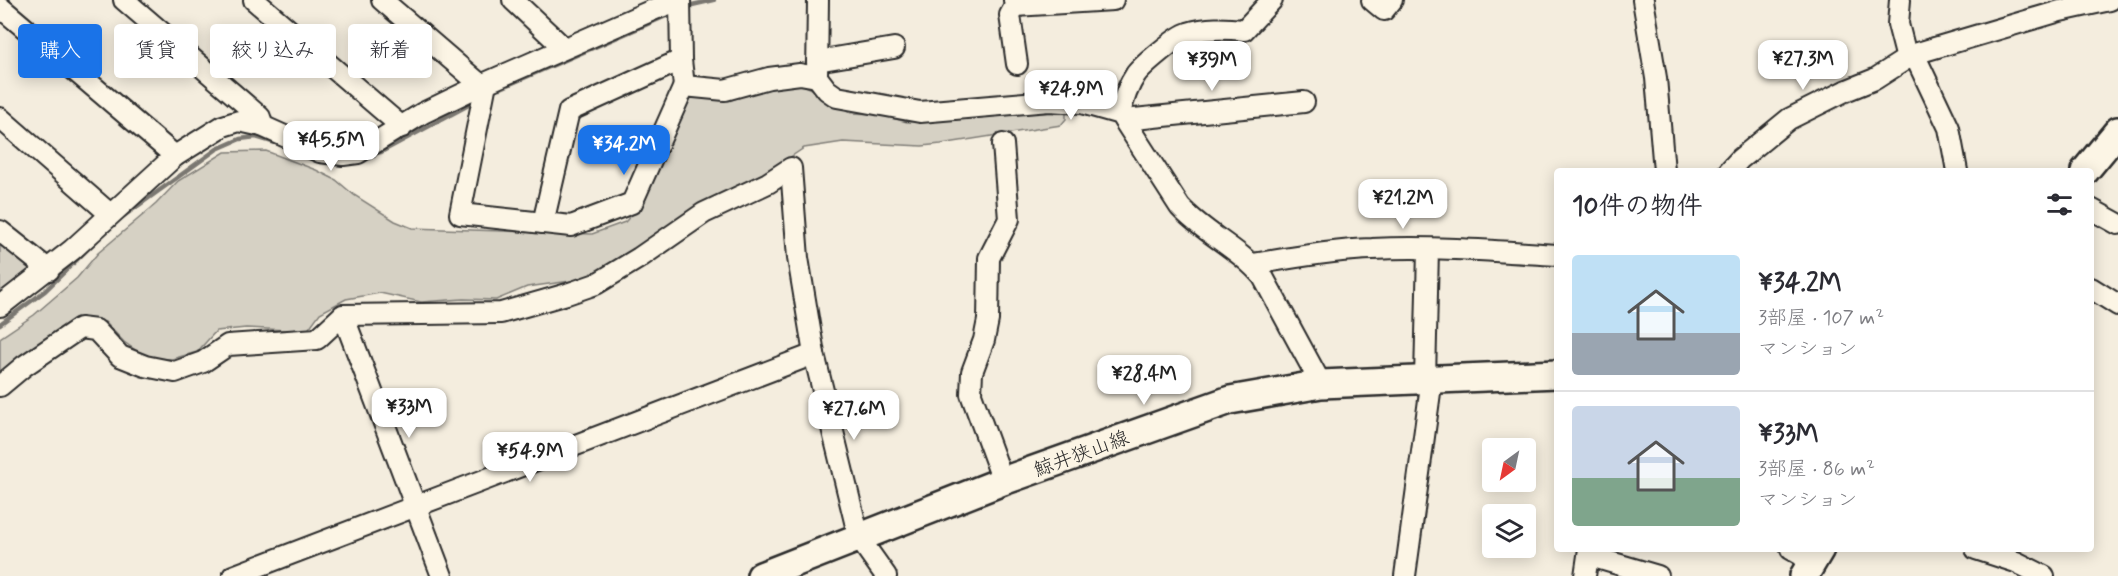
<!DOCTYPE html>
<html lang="ja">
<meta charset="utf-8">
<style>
:root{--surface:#fff;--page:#f7f7f7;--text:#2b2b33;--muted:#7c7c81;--line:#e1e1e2;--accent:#1a73e8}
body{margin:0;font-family:Mynerve,"Klee One",sans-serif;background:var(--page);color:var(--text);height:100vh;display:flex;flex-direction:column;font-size:22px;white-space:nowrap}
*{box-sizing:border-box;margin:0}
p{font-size:20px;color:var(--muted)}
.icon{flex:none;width:33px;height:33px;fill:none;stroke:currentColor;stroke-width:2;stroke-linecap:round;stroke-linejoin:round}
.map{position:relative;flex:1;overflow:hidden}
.details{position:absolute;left:1554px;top:168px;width:540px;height:384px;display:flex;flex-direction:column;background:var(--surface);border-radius:6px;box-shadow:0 3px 15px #0003}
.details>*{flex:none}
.top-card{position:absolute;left:18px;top:24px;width:570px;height:54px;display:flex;gap:12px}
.needle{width:39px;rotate:213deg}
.buttons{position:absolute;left:1482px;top:438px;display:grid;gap:12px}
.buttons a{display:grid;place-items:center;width:54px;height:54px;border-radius:6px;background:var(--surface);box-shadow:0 3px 15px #0003;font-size:30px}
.price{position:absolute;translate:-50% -51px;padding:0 14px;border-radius:12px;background:#fff;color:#222;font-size:20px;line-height:39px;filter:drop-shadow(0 2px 3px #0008)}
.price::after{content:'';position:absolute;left:50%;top:36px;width:18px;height:14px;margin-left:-9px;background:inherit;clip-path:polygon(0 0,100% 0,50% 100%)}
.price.selected{background:var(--accent);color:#fff}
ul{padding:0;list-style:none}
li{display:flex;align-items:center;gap:18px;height:150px;padding:0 18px}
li+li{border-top:2px solid var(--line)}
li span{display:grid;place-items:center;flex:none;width:168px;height:120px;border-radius:6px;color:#555}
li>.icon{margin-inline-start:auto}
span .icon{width:72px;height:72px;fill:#fffc;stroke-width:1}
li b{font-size:26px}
h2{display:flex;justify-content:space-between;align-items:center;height:72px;padding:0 18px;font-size:26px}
.pill{padding:0 21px;border-radius:6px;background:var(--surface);box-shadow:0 3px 15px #0003;font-size:21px;line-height:54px}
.pill.selected{background:var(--accent);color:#fff}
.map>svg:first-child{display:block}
.green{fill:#d6d1c4;stroke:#807e78;stroke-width:1.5}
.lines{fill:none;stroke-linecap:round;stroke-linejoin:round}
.stream{stroke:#7a7771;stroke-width:4.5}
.street-casing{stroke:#2b2b2b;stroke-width:24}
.secondary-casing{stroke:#2b2b2b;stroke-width:32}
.street{stroke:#fcf5e5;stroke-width:20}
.secondary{stroke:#fcf5e5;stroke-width:27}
.labels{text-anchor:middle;stroke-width:4.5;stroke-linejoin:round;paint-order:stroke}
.street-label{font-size:20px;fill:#2b2b2b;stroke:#fcf5e5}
</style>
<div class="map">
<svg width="2118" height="576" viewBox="0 0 2118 576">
<rect width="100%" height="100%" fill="#f4edde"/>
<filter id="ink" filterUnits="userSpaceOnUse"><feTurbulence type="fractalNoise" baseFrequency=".0167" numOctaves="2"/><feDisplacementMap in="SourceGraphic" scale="12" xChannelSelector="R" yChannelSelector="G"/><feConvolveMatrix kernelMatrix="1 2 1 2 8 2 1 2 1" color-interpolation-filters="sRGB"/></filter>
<g filter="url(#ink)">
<!-- green -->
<g class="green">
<polygon points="789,85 803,85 819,92 851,113 877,114 907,122 1051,112 1066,111 1066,119 1061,125 941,144 922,146 843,142 804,148 786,160 773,173 745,183 715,199 616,263 578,280 527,287 496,300 463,299 421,302 380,293 346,299 320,313 307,331 246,328 216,331 197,352 172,359 147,358 124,342 105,322 75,318 0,375 0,338 34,315 77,278 98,253 156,204 178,181 225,152 266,151 316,170 336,180 354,195 395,221 412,228 592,234 625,222 636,210 649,191 657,167 688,97 729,101 762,89"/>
<polygon points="0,240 33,269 0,299"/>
</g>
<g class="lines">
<!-- stream -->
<g class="stream">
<polyline points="692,5 714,0"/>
<polyline points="501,88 673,13"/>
<polyline points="371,154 381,152 476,101"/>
<polyline points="121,218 217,149 240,139 256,137 279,144"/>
<polyline points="0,324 45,291 97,240"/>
</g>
<!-- street casing -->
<g class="street-casing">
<g id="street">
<polyline points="124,0 260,117 262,126"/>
<polyline points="254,0 402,127"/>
<polyline points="382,0 481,85"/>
<polyline points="513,0 564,48"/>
<polyline points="680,0 681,60"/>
<path d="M818,0L817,77L827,90L837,97L920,112L1049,101L1081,103L1120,114L1180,207C1205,234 1240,249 1263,277L1321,384"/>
<polyline points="1014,0 1015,6 1113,0"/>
<polyline points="1372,0 1384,10 1392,0"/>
<polyline points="1643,0 1656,78 1664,171"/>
<polyline points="1900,0 1898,24 1907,59"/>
<polyline points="1015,6 1010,15 1017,64"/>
<polyline points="0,7 175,156"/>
<polyline points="1914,54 1949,128 1957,171"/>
<polyline points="817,61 894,48"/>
<polyline points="486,83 460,214 571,226 632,203 684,86 725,90 769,78 800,74 817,77"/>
<path d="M1120,114C1123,100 1128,86 1136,74C1143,65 1177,36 1188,33C1206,27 1225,28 1244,30L1272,0"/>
<polyline points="0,118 110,214"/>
<polyline points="1124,120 1304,102"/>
<polyline points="1729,171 1740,159 1789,119 1845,91 1875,79 1914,54 2060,11 2110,0"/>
<polyline points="2091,209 2118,224"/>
<polyline points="543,223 569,111 681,60 684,86"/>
<polyline points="0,231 49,270"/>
<path d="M1252,264C1292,258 1332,250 1372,249C1433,246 1496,251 1557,255"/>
<polyline points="2091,288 2118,305"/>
<polyline points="0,306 72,250 175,156 223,126 239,121 262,126 320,152 343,155 358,153 423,113 481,85 655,9 680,0"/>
<polyline points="343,315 442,576"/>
<polyline points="1425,379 1428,249"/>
<polyline points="0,386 24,366 80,328 96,330 120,356 145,366 175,372 203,362 228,345 317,339 343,315 501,313 567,294 596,284 639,258 704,213 768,183 791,168 798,258 814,354 859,538 886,576"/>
<polyline points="1003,481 971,394 972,372 984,340 988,320 989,258 1009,219 1003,144"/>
<polyline points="1791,549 1812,561"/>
<polyline points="1976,549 2016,562 2044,576"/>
<polyline points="1590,556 1658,576"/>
<polyline points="233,576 814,354"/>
<polyline points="1405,576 1432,378"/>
<polyline points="1585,576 1589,549"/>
</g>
</g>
<!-- secondary casing -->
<g class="secondary-casing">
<g id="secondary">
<polyline points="2085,171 2118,131"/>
<polyline points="761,576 1003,481 1230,400 1321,384 1557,374"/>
<polyline points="1804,576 1820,549"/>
</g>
</g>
<!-- street -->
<use href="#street" class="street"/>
<!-- secondary -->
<use href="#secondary" class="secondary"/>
</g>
</g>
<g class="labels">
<!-- street labels -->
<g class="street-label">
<text transform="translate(1081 453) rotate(-20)" y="7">鯨井狭山線</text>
</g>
</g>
</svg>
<div class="buttons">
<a><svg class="needle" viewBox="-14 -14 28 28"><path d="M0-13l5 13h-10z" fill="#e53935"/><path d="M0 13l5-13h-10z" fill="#7c7c81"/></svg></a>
<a><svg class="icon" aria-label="layers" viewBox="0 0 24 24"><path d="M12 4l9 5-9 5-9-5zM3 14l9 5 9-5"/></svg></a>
</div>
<b class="price" style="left:1803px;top:91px">¥27.3M</b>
<b class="price" style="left:1212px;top:92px">¥39M</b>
<b class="price" style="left:1071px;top:121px">¥24.9M</b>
<b class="price" style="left:331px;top:172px">¥45.5M</b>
<b class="price selected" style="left:624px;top:176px">¥34.2M</b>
<b class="price" style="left:1403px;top:230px">¥21.2M</b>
<b class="price" style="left:1144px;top:406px">¥28.4M</b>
<b class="price" style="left:409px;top:439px">¥33M</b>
<b class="price" style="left:854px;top:441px">¥27.6M</b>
<b class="price" style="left:530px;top:483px">¥54.9M</b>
<div class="top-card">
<a class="pill selected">購入</a>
<a class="pill">賃貸</a>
<a class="pill">絞り込み</a>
<a class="pill">新着</a>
</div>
<section class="details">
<h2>10件の物件<svg class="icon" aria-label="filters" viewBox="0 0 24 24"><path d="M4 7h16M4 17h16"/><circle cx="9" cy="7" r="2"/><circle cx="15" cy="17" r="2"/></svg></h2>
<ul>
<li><span style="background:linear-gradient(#bfe0f5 65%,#9aa5b1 0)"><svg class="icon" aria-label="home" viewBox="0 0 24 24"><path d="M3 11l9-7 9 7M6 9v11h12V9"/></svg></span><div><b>¥34.2M</b><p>3部屋 · 107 m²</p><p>マンション</p></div></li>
<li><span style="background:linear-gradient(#c9d6e8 60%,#7fa58c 0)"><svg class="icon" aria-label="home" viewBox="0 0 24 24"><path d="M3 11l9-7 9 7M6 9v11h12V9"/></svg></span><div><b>¥33M</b><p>3部屋 · 86 m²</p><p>マンション</p></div></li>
</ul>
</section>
</div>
